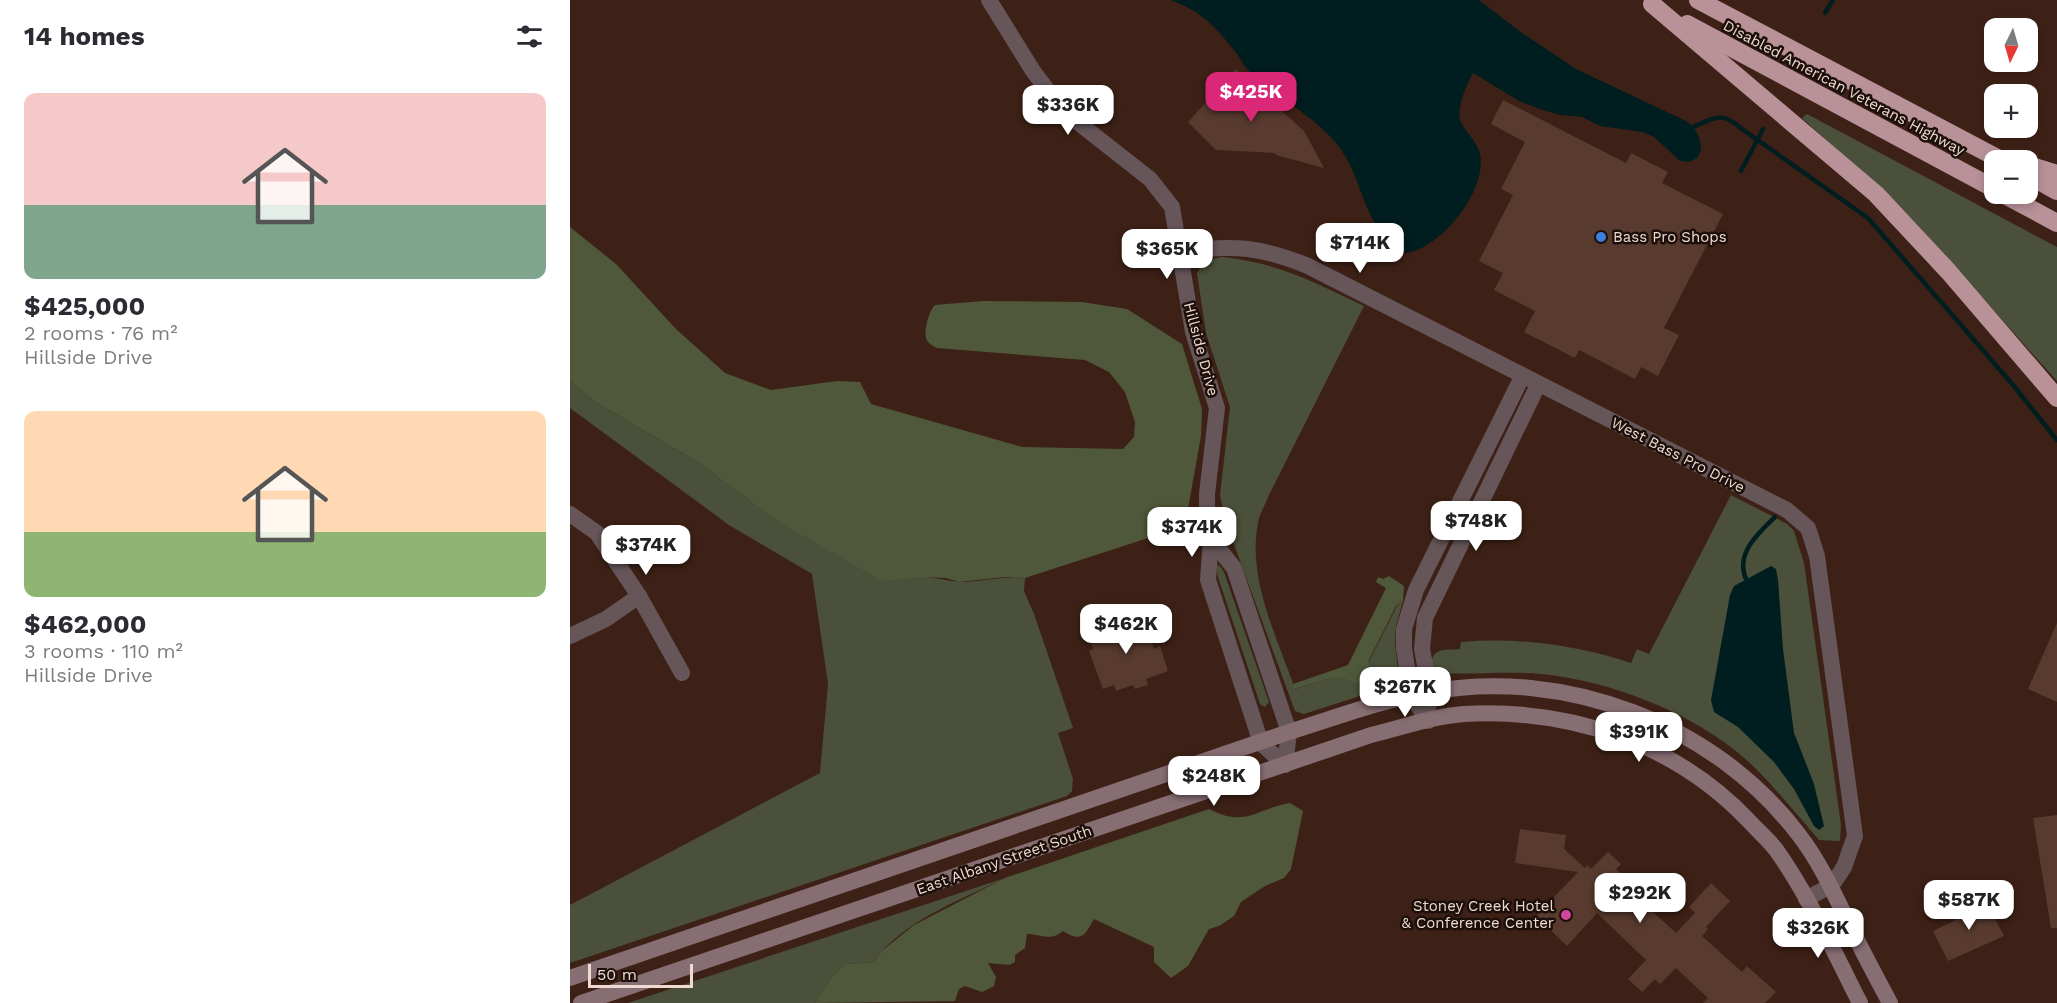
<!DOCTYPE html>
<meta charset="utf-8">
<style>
:root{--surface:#fff;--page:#f2f2f3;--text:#2b2b33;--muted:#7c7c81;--accent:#db2777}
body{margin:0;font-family:"Work Sans",sans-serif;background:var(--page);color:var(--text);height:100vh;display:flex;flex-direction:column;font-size:22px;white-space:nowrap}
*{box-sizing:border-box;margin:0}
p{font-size:20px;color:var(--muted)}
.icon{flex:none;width:33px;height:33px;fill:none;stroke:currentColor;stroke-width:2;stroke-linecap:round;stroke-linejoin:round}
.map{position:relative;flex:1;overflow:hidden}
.drawer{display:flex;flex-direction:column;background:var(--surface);width:570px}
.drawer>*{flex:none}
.needle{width:39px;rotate:185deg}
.controls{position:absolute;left:1414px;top:18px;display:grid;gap:12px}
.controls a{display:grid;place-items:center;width:54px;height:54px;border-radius:12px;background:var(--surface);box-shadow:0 3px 9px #0003;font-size:30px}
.scale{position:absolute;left:18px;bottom:15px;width:105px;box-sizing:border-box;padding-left:6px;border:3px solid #eedad2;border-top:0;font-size:16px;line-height:21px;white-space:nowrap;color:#eedad2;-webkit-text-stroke:4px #1c0f0a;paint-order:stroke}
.price{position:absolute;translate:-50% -51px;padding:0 14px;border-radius:12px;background:#fff;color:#222;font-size:20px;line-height:39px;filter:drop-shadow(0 2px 3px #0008)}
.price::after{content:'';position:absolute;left:50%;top:36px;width:18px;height:14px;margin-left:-9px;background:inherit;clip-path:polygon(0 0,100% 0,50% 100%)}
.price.on{background:var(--accent);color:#fff}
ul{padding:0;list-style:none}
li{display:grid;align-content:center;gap:12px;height:318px;padding:0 24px}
li span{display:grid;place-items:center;height:186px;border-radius:12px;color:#555}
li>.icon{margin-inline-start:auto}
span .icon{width:108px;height:108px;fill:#fffc;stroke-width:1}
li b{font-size:26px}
h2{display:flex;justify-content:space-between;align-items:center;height:72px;padding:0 24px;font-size:26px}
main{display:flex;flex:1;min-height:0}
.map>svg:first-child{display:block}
.green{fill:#4a503a}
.forest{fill:#4f583a}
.water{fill:#001d1f}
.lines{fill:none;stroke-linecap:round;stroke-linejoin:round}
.stream{stroke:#001d1f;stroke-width:4.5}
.building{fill:#583a2e}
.minor{stroke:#665659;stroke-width:16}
.tertiary{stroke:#665659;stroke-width:16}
.secondary{stroke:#876e73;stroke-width:16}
.motorway{stroke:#b89199;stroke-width:18}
.shop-dot{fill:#3f7fe0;stroke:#1c0f0a;stroke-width:2}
.hotel-dot{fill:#d1479c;stroke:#1c0f0a;stroke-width:2}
.labels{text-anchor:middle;stroke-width:5;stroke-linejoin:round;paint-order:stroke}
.street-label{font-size:15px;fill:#eedad2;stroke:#1c0f0a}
.poi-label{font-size:15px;fill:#eedad2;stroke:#1c0f0a;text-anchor:start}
</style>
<main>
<section class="drawer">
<h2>14 homes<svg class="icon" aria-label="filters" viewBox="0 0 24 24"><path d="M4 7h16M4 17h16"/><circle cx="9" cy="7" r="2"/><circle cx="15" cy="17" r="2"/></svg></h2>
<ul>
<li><span style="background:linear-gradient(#f6c9c9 60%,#7fa58c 0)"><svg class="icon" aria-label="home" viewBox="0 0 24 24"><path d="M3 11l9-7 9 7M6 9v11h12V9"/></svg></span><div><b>$425,000</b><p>2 rooms · 76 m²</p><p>Hillside Drive</p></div></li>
<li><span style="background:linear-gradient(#ffd9b3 65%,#8fb573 0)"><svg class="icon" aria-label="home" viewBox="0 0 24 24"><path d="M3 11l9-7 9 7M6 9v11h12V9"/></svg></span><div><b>$462,000</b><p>3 rooms · 110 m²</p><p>Hillside Drive</p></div></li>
</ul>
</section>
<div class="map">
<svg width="1487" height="1003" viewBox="0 0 1487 1003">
<rect width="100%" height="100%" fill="#3e2116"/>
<!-- green -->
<g class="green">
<polygon points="1237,114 1487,247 1487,381 1338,215 1232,118"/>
<path d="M652,257C709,263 744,282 794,306L698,497C695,506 689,514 688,523C677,579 707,637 725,689C746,683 767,671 787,685L827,606L833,601L826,626L825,644L829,678L818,687L734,714L725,711L654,517L650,495L660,407L636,333L627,273L636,260Z"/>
<path d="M0,380L22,400L129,463L204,519L356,577C369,578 382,582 394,582C414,581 434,576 455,578L454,591L464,614L503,728L488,733L503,779L502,791L497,796L0,963V905L250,773L258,684L242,574L159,525L0,408Z"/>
<path d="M1161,495L1217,524L1224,531L1234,563L1271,825L1270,841L1249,840C1230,818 1211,795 1192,775C1140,719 1046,681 971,674C936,671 901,675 866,673C862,668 860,665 862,659C867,646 880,651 890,649L891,642C949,637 1006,645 1061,663L1067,649L1079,654Z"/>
<polygon points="649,565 654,572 699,702 695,707 690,704 648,577 646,566"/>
<path d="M435,878C389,901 334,920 303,962L275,964L263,975L245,1003H58Z"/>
</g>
<!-- forest -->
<g class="forest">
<path d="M0,227L46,264L106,329L155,373L201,390L267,381L290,382L301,404L452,447L553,449L564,437L565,422L555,392L539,372L515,360L367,348C363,346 358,344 356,338C354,329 359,311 365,305L413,301L512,302L557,309L612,344L632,409L631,436L615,526L455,578L435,577L389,582L376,578L356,577L312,581L204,519L129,463L22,400L0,380Z"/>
<path d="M819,576L834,586L833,601L826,606L799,660L797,677L787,685C767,671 746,683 724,689L723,684L778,665L816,588L806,582L808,577L813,579Z"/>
<path d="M720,803L733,811L721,869L714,878L695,886L671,902L664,916L649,926L639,929L618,966L601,978L584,962V947L524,919C515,935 512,943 493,931C480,942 472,934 457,934L455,948L445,955V962L439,965L418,963L426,977L424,986L412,992L395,986L389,989L385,1001L245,1003L263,975L275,964L303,962L313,950L344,925L435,878L639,809C676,828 685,809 720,803Z"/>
</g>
<!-- water -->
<g class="water">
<path d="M600,0H909L952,33L1006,69L1116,121C1127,129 1131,138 1131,151L1127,158L1119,162L1110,161L1084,137L1073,132L1030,126L1012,117L990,115L970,109L949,101L903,73C897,85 885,109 891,122C896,133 907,141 910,154C918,190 870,250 835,253C790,227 796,179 766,143C742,114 703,96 677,69C672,63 669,56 664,50C644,25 631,11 600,0Z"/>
<polygon points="1201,566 1206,569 1208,580 1213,649 1224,733 1244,784 1254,826 1249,830 1244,826 1224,789 1204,762 1168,727 1144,712 1141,700 1160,595 1164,586"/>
</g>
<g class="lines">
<!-- stream -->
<g class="stream">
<polyline points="1255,13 1263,0"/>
<path d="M1123,127C1146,117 1152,111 1172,129L1298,218L1444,386L1487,440"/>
<polyline points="1171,171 1193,129"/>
<path d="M1176,579C1165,554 1188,533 1205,517"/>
</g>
</g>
<!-- building -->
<g class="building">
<polygon points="666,69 734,131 754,168 706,155 705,153 646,150 618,122"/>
<polygon points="933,100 1056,163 1061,153 1098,172 1092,183 1153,214 1094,328 1109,335 1088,376 1071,367 1065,379 1009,350 1005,358 954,332 965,311 924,290 933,273 909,261 943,195 931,189 955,142 921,124"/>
<polygon points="572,614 584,649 590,646 598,671 576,679 578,685 565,689 563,685 546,691 544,685 533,689 519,651 523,649 518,635 532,631 531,628"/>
<polygon points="1487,623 1487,702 1458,689"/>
<polygon points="1487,815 1487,928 1481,928 1463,818"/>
<polygon points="950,829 996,835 994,849 1015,868 1017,865 1021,869 1038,852 1051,864 1046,869 1058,880 1054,885 1106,933 1125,913 1119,907 1141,883 1160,901 1136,927 1138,929 1132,936 1172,972 1177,966 1206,992 1195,1003 1133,1003 1138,998 1106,968 1090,984 1085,979 1072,992 1058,979 1076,960 1027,913 997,946 966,916 1008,872 945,863"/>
<polygon points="1408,896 1412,903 1416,901 1434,936 1378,961 1363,931 1402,912 1397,901"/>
</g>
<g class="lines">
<!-- minor -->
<g class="minor">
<polyline points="0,514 27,533 69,596 112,673"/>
<polyline points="0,636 36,619 69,596"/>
</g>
<!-- tertiary -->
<g class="tertiary">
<polyline points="419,0 463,71 485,100 501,117 580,179 602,207 623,332 647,408 637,494 637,513 641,539 664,568 719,732 715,765"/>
<path d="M611,251C663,245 689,246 738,266L1217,510L1238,528L1247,556L1285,836L1274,867L1262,885L1236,899"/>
<polyline points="641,539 638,580 691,743 715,765"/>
<polyline points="859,705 860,691 852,649 855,618 968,385"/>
<polyline points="858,721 841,695 834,648 834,629 846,590 952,377"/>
</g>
<!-- secondary -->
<g class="secondary">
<path d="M0,978L719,732C765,718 811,700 859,692C996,667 1145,724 1229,835C1249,861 1262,889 1276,918C1290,947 1305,975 1320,1003"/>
<path d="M11,1003L801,735C831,728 863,716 894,714C1001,708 1105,743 1179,821C1188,831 1199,840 1207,851C1240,898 1264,952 1290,1003"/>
</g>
<!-- motorway -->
<g class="motorway">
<polyline points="1128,0 1431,160"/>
<polyline points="1082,4 1306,194 1378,271 1487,398"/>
<polyline points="1117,24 1425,189"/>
<polyline points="1458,165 1487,174"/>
<polyline points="1458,175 1487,191"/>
<polyline points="1433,194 1487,223"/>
</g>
</g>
<!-- markers -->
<circle class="shop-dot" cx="1031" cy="237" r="6"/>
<circle class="hotel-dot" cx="996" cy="915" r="6"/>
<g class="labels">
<!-- street labels -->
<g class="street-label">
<text transform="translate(1274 88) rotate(28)" y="5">Disabled American Veterans Highway</text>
<text transform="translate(631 349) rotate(75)" y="5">Hillside Drive</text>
<text transform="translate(1108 455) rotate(27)" y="5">West Bass Pro Drive</text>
<text transform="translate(434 860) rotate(-19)" y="5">East Albany Street South</text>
</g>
<!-- poi labels -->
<g class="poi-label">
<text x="1043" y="242">Bass Pro Shops</text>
<text x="984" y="911" text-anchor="end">Stoney Creek Hotel<tspan x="984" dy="17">&amp; Conference Center</tspan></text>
</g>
</g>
</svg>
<div class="controls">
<a><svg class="needle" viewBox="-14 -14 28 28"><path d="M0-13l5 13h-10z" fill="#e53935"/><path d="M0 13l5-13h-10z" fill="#7c7c81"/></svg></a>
<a>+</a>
<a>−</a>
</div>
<div class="scale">50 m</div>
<b class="price on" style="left:681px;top:123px">$425K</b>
<b class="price" style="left:498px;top:136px">$336K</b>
<b class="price" style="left:790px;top:274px">$714K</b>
<b class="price" style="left:597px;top:280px">$365K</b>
<b class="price" style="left:906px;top:552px">$748K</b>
<b class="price" style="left:622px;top:558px">$374K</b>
<b class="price" style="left:76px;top:576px">$374K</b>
<b class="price" style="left:556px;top:655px">$462K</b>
<b class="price" style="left:835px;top:718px">$267K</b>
<b class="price" style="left:1069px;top:763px">$391K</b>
<b class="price" style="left:644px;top:807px">$248K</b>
<b class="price" style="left:1070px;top:924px">$292K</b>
<b class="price" style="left:1399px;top:931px">$587K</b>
<b class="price" style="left:1248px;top:959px">$326K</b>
</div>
</main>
